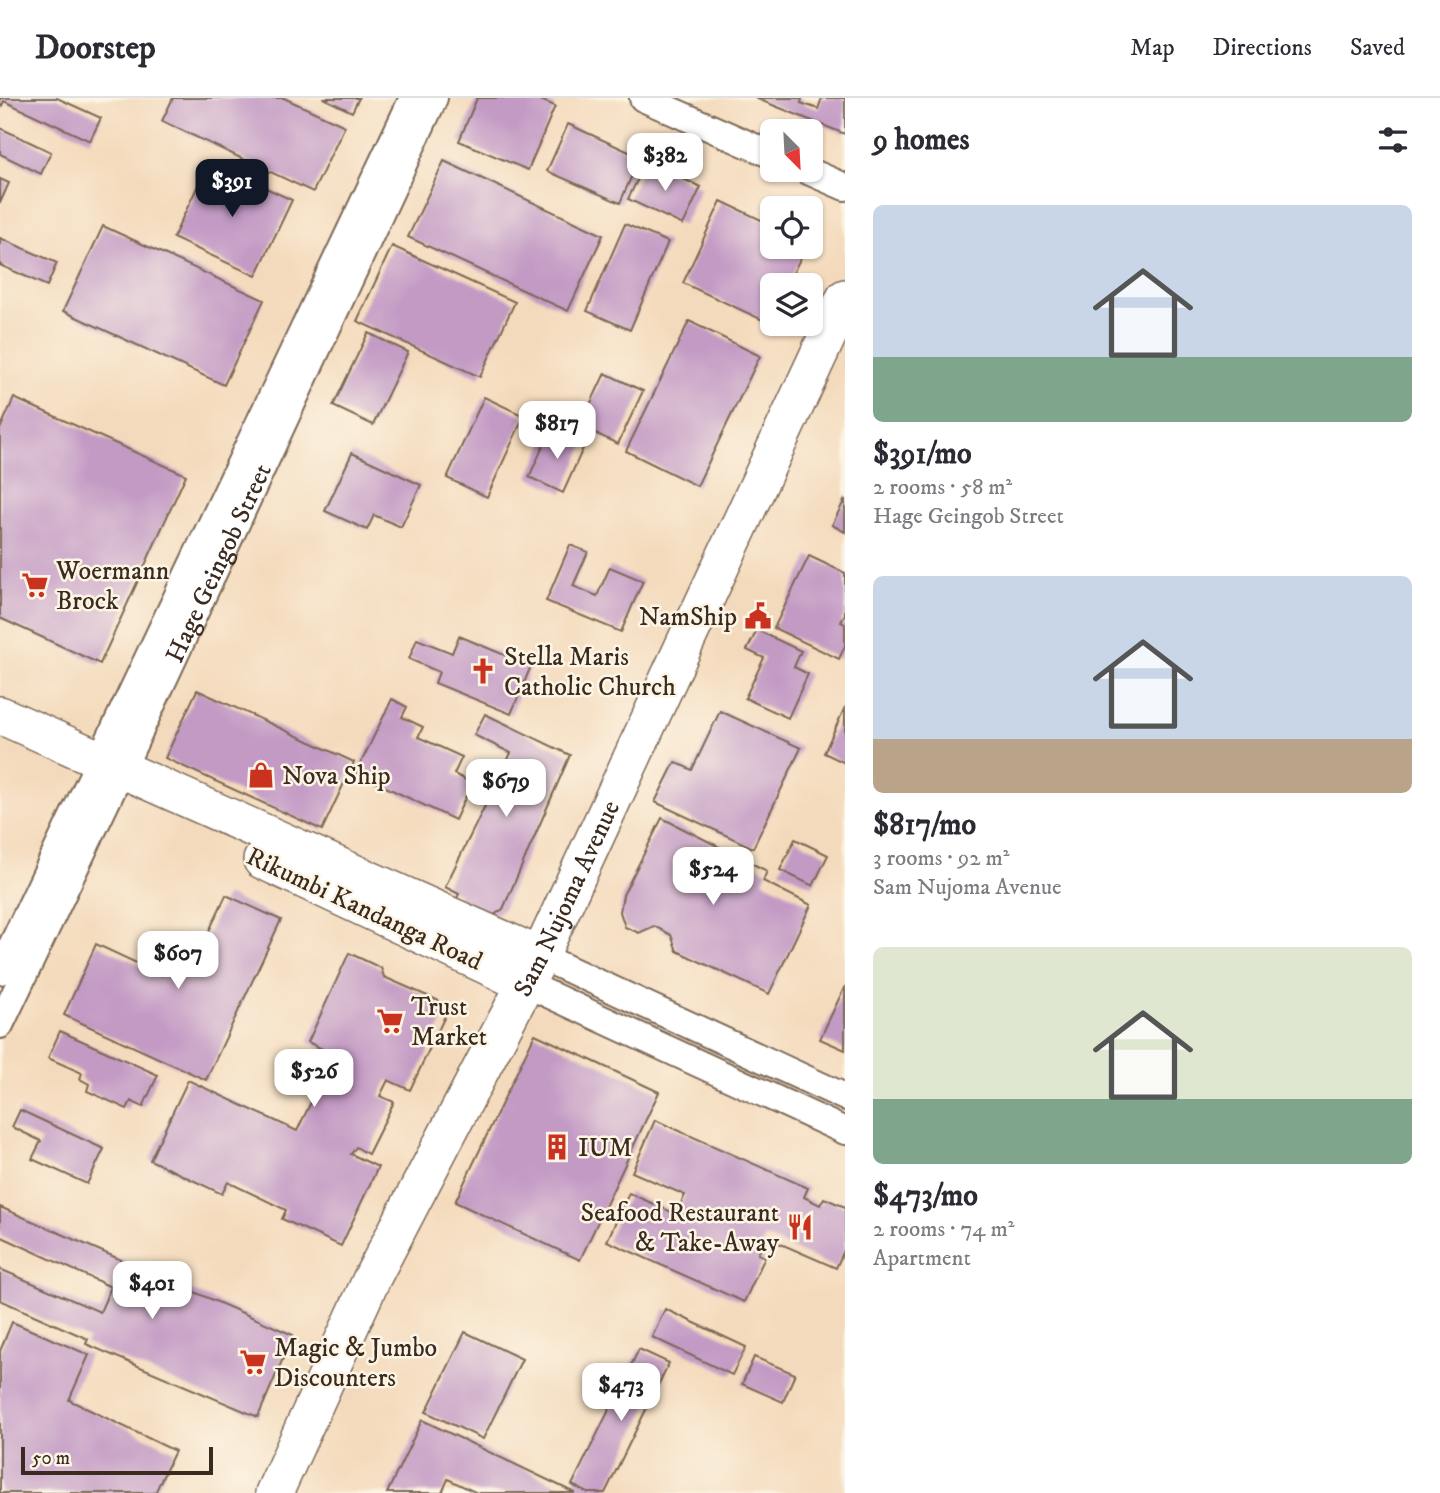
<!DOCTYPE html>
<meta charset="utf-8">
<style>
:root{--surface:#fff;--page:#f7f7f7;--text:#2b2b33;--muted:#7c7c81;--line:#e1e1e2;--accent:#111827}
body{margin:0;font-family:"IM FELL DW Pica",serif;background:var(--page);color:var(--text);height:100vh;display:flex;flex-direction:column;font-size:26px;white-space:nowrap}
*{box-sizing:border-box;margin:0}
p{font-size:23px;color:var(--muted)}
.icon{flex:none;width:38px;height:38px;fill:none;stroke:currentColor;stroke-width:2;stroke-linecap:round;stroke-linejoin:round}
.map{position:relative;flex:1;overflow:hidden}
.details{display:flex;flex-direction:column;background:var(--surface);width:595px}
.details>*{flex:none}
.needle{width:46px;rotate:156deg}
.tools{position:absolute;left:760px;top:21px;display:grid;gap:14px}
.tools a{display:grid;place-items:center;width:63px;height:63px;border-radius:10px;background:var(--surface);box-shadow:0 2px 5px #0004;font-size:35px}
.scale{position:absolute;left:21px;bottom:18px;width:192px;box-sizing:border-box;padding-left:7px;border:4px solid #3b2a1e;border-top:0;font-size:19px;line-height:24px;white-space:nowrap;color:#3b2a1e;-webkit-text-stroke:5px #fcf5e5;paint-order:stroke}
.price{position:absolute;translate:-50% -60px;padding:0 16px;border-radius:14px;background:#fff;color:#222;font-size:23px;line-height:46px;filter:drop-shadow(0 2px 4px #0008)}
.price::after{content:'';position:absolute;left:50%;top:42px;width:21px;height:16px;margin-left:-10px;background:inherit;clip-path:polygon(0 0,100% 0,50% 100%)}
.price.current{background:var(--accent);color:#fff}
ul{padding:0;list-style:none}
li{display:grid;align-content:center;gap:14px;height:371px;padding:0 28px}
li span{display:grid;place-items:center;height:217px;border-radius:10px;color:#555}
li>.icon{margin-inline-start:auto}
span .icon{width:126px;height:126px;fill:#fffc;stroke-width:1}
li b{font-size:30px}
h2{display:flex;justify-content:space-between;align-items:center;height:84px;padding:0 28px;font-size:30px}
header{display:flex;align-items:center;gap:42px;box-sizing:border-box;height:98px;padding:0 35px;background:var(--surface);border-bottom:2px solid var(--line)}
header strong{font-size:33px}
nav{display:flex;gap:38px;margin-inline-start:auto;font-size:24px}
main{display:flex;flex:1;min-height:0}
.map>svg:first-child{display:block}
.building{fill:#c29ac4}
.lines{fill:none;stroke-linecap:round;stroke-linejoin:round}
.minor-casing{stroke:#7c6855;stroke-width:30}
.secondary-casing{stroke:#7c6855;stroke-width:40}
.minor{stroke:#fff;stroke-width:26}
.secondary{stroke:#fff;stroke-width:37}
.labels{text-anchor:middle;stroke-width:5;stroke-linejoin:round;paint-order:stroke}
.street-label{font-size:26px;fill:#3b2a1e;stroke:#fcf5e5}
.poi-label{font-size:26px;fill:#3b2a1e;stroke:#fcf5e5;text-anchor:start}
</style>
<header>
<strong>Doorstep</strong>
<nav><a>Map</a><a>Directions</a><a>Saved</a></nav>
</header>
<main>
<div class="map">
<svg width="845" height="1395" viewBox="0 0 845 1395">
<rect width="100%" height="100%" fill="#fcf5e5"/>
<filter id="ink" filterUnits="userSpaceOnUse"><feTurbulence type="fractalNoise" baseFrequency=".0143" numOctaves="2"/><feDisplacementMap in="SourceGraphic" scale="14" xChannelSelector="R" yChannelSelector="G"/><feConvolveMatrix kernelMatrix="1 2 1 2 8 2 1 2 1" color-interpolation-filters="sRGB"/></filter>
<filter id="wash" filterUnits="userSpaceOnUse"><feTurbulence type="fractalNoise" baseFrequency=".00686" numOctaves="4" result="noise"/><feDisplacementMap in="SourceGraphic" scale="28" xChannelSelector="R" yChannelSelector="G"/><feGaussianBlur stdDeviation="1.57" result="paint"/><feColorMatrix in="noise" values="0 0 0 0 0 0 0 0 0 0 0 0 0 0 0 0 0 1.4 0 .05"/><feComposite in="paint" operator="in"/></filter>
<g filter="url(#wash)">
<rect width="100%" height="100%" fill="#f4dabc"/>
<g id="blocks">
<!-- building -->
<g class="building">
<polygon points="0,0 57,0 101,20 90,43 4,3 0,12"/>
<polygon points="173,0 284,0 345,28 313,94 162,23"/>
<polygon points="323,0 359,0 352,14"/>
<polygon points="477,0 536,0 555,8 528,72 459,43"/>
<polygon points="755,0 799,0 802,1 801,5 818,11 822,0 845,0 845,36"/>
<polygon points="568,26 640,59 620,105 547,73"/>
<polygon points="0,30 51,54 41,76 0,56"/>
<polygon points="444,63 603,137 568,213 408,139"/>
<polygon points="209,64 292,102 256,178 173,140"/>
<polygon points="646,64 701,89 683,127 628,101"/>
<polygon points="0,81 9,85 0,105"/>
<polygon points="721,103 772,127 772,149 806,149 787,187 772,187 772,221 769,225 683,185"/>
<polygon points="625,126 668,144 630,232 587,213"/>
<polygon points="103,128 264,202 224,287 63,213"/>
<polygon points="0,140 57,165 47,188 0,167"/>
<polygon points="392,148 515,204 480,279 357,223"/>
<polygon points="689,223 760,258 697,388 626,353"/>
<polygon points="368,235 408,254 373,327 333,308"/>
<polygon points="605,275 643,293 618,346 580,328"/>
<polygon points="484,299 524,318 487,399 447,380"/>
<polygon points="14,300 186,377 100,566 0,520 0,331"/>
<polygon points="551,331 585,346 563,395 529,379"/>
<polygon points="352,355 421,387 401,429 374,417 367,432 325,413"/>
<polygon points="845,401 845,434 832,427"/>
<polygon points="570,447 588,454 573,488 597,498 610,469 643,483 621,534 546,503"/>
<polygon points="809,458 845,475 845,516 841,524 845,526 845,548 839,561 774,530"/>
<polygon points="757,532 801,553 794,569 808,576 788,620 745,600 764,560 747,552"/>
<polygon points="459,538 531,568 511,616 435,585 439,574 409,561 417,541 452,555"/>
<polygon points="197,592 354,664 322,732 165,660"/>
<polygon points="392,601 407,609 402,619 423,629 418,639 462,659 454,676 472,685 455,722 356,675"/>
<polygon points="845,609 845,665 824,655"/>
<polygon points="720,613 801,650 753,750 655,704 675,664 692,672"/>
<polygon points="485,616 570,657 503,811 488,821 455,804 459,796 445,789 511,655 474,637"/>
<polygon points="662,720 767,773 763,783 811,807 769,896 677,853 671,837 654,828 639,835 625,829 620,814 623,797"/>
<polygon points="795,741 828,757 813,788 780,772"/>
<polygon points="226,797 281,822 206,982 64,917 96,846 162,877 180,840 201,850"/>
<polygon points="349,855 381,870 384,879 439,903 445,918 410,992 388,982 380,998 394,1004 368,1056 356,1049 351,1056 378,1069 341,1148 282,1121 286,1112 228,1084 222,1096 150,1062 188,982 297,1033 334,957 308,944"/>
<polygon points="845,888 845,952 820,941"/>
<polygon points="60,933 158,977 143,1009 131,1003 127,1011 87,993 89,986 80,981 82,975 48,960"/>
<polygon points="535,936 659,994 580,1162 455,1104"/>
<polygon points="20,1012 104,1051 87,1086 32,1061 41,1043 12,1029"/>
<polygon points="655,1022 808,1090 804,1099 820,1107 824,1100 845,1109 845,1150 836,1170 765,1139 758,1156 765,1159 744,1204 607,1143 629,1095 676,1116 685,1097 632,1074"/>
<polygon points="0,1109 293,1237 258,1319 86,1246 88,1241 0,1202 0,1171 100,1214 111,1189 0,1138"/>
<polygon points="665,1211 746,1249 732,1277 652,1239"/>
<polygon points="12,1224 89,1257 69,1302 175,1353 155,1395 0,1395 0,1253"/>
<polygon points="465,1234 522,1261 483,1341 426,1314"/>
<polygon points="639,1251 669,1265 605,1395 588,1395 572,1387"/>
<polygon points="754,1259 795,1276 783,1304 742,1286"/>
<polygon points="422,1322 575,1395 477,1395 448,1381 442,1395 387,1395"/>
</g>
</g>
</g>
<g filter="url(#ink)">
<use href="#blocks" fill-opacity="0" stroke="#7c6855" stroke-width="2"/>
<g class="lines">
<!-- minor casing -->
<g class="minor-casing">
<g id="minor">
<polyline points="643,0 772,57"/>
<polyline points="806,72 845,89"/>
<polyline points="540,858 845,999"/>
<polyline points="0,873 413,0"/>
<polyline points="524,885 845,1033"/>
<path id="s1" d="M0,927L121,673L434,0"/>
</g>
</g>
<!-- secondary casing -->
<g class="secondary-casing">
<g id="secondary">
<polyline points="0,617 540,858"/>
<polyline points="262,762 524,885"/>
<path id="s2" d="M274,1395L372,1180L540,858L845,200"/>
</g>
</g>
<!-- minor -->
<use href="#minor" class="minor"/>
<!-- secondary -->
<use href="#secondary" class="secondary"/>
</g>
</g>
<!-- icons -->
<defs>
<g id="supermarket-bare" transform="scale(2.1)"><path d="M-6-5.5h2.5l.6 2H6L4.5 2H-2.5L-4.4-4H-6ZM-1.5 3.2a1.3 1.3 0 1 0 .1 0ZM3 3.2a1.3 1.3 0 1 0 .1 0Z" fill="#c8321e" stroke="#fcf5e5" stroke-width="2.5" paint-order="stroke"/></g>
<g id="civic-bare" transform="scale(2.1)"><path d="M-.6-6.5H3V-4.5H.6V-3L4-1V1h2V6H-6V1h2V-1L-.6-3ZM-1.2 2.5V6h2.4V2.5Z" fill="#c8321e" stroke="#fcf5e5" stroke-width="2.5" paint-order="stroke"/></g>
<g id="church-bare" transform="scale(2.1)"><path d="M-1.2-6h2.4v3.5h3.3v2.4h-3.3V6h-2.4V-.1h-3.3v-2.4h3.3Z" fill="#c8321e" stroke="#fcf5e5" stroke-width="2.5" paint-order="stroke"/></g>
<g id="shop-bare" transform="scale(2.1)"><path d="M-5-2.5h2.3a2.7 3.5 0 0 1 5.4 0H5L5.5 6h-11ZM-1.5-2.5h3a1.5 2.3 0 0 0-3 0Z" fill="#c8321e" stroke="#fcf5e5" stroke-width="2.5" paint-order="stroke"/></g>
<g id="building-bare" transform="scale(2.1)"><path d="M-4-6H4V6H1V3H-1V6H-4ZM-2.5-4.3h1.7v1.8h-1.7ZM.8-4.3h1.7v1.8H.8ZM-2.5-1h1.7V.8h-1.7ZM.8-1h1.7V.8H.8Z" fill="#c8321e" stroke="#fcf5e5" stroke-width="2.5" paint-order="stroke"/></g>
<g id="restaurant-bare" transform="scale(2.1)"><path d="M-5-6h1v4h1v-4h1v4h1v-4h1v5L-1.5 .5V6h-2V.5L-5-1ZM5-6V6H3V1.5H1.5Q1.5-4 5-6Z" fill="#c8321e" stroke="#fcf5e5" stroke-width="2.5" paint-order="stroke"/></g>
</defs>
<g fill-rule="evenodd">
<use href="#supermarket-bare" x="35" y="487"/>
<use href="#civic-bare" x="758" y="518"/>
<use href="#church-bare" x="483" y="573"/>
<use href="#shop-bare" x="261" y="677"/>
<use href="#supermarket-bare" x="390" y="923"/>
<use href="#building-bare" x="557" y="1049"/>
<use href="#restaurant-bare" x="800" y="1129"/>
<use href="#supermarket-bare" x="253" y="1264"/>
</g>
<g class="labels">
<!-- street labels -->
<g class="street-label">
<text dy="9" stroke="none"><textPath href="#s1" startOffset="511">Hage Geingob Street</textPath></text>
<text dy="9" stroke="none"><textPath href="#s2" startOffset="663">Sam Nujoma Avenue</textPath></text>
<text transform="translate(365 810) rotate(25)" y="9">Rikumbi Kandanga Road</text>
</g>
<!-- poi labels -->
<g class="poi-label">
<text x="56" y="481">Woermann<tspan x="56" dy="30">Brock</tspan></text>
<text x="737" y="527" text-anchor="end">NamShip</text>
<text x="504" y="567">Stella Maris<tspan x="504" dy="30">Catholic Church</tspan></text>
<text x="282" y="686">Nova Ship</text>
<text x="411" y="917">Trust<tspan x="411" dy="30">Market</tspan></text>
<text x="578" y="1058">IUM</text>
<text x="779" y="1123" text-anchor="end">Seafood Restaurant<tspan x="779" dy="30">&amp; Take-Away</tspan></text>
<text x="274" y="1258">Magic &amp; Jumbo<tspan x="274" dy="30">Discounters</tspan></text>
</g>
</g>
</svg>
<div class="tools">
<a><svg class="needle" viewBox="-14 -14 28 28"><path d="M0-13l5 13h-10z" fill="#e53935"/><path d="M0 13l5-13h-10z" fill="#7c7c81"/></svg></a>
<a><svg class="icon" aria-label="locate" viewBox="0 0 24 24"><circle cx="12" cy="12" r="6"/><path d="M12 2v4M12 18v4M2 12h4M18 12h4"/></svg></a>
<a><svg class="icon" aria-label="layers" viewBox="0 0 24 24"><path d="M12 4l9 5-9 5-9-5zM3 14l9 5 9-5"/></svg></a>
</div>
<div class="scale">50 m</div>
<b class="price" style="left:665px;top:95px">$382</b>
<b class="price current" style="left:232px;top:121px">$391</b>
<b class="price" style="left:557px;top:363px">$817</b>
<b class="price" style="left:506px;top:721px">$679</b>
<b class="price" style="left:713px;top:809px">$524</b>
<b class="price" style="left:178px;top:893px">$607</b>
<b class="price" style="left:314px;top:1011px">$526</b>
<b class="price" style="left:152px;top:1223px">$401</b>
<b class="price" style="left:621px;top:1325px">$473</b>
</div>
<section class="details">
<h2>9 homes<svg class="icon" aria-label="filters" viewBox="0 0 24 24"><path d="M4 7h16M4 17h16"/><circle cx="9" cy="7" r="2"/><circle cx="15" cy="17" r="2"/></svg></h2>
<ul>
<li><span style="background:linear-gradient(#c9d6e8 70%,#7fa58c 0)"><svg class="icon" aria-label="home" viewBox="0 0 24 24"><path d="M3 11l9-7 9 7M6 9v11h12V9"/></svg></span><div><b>$391/mo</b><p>2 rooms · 58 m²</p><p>Hage Geingob Street</p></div></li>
<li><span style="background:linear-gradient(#c9d6e8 75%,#b9a48a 0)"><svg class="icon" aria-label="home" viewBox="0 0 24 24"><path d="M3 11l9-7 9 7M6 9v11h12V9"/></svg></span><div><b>$817/mo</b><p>3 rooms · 92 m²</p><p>Sam Nujoma Avenue</p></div></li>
<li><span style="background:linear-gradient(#dfe7d0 70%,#7fa58c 0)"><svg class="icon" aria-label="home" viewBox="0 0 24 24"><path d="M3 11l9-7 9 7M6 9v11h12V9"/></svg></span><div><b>$473/mo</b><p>2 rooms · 74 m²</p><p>Apartment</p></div></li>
</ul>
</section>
</main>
